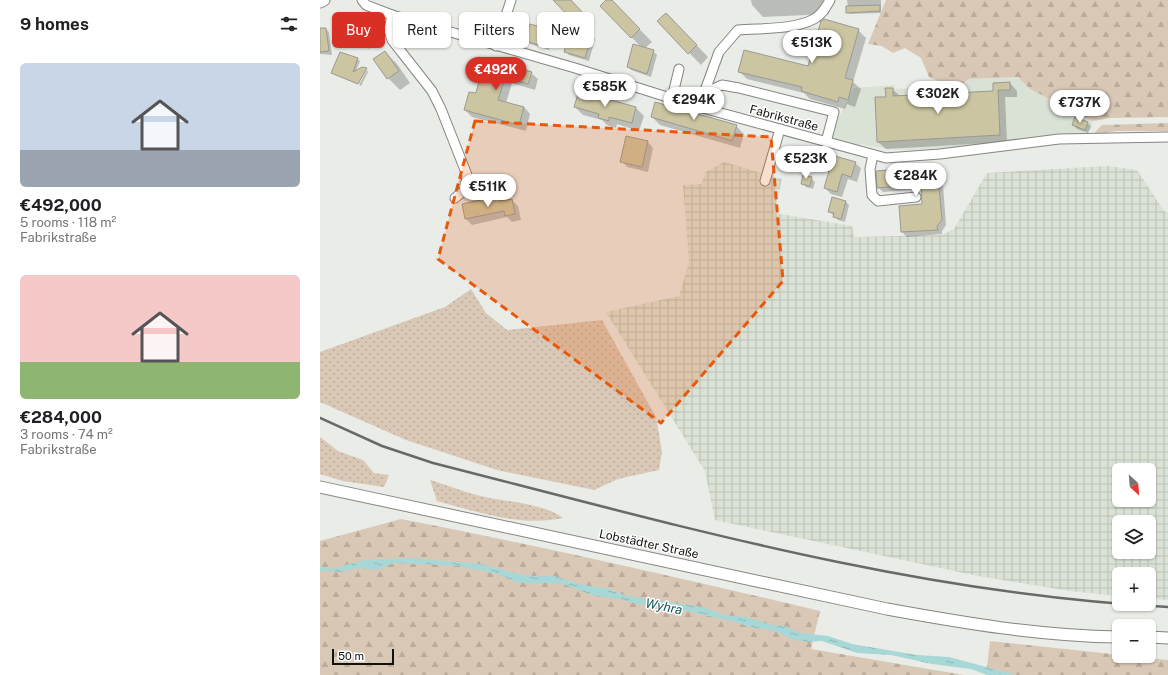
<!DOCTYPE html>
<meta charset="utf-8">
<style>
:root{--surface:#fff;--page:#f6f6f6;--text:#202124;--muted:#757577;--accent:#d93025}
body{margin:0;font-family:"Public Sans",sans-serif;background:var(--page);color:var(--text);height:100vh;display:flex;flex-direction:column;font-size:15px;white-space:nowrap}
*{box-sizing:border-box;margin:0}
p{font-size:13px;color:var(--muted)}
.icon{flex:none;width:22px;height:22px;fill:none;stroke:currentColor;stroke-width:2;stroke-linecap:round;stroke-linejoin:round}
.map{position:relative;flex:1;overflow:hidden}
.side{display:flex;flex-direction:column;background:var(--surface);width:320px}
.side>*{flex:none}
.hud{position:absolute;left:12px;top:12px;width:380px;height:36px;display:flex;gap:8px}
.needle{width:26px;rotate:154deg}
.controls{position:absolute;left:792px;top:463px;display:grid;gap:8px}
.controls a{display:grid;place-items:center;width:44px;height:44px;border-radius:6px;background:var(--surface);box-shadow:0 1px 3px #0004;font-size:20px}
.scale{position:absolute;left:12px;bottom:10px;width:62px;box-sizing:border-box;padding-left:4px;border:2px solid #121311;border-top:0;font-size:11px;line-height:14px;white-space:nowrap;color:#121311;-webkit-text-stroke:3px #fff;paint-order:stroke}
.price{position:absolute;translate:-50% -34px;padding:0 9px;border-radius:14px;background:#fff;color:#222;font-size:13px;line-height:26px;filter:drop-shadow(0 1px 2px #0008)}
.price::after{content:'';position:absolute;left:50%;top:24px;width:12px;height:9px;margin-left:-6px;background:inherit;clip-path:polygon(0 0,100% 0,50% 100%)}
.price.on{background:var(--accent);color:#fff}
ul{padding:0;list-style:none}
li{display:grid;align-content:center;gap:8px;height:212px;padding:0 20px}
li span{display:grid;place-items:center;height:124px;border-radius:6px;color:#555}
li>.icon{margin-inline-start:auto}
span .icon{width:72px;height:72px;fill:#fffc;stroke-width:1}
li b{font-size:17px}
h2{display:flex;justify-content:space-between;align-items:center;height:48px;padding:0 20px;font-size:17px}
.pill{padding:0 14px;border-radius:6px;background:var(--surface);box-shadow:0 1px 3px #0004;font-size:14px;line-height:36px}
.pill.on{background:var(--accent);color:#fff}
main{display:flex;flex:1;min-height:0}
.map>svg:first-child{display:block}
.built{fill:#dae1d5}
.industrial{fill:url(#industrial-grid);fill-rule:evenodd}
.grass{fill:url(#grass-dots)}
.forest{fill:url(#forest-firs)}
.water{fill:url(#water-ripples)}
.shadow{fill:#0003}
.building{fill:#cbc6a1;stroke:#9a9994}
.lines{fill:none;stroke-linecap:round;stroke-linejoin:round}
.minor-casing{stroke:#838681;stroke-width:11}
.major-casing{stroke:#838681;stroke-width:13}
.minor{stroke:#fff;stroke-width:9}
.major{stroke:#fff;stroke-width:11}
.rail{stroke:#686a67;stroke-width:2.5}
.marked{fill:#e8590c;fill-opacity:0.2;stroke:#e8590c;stroke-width:3;stroke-dasharray:8 5;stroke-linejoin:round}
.labels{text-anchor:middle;stroke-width:3;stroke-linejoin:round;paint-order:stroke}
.street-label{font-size:12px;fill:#121311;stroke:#fff}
.water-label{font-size:13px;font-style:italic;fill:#0e5353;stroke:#fff}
</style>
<main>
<section class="side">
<h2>9 homes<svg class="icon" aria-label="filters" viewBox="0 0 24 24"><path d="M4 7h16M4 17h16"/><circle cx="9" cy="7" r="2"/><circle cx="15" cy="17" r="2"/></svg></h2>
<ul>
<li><span style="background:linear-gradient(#c9d6e8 70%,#9aa5b1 0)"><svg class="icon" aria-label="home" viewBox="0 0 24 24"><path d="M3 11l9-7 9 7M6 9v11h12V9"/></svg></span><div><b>€492,000</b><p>5 rooms · 118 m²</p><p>Fabrikstraße</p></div></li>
<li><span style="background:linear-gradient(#f6c9c9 70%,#8fb573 0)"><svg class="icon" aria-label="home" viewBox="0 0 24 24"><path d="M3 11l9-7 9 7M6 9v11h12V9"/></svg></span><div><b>€284,000</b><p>3 rooms · 74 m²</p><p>Fabrikstraße</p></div></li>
</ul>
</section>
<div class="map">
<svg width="848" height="675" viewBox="0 0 848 675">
<defs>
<pattern id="industrial-grid" width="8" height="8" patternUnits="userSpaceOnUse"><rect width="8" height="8" fill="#dae1d5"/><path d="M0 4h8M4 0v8" fill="none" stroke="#bac0b6"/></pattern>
<pattern id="grass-dots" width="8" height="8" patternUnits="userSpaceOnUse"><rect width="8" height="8" fill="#dac8b6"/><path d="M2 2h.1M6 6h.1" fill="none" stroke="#baab9b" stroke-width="1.8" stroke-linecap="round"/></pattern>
<pattern id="forest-firs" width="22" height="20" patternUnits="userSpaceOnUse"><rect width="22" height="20" fill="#dac8b6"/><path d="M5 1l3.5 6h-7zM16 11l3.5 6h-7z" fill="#baab9b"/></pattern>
<pattern id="water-ripples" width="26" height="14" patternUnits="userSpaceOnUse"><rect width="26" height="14" fill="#a7d7d6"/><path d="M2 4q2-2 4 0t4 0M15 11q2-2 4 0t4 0" fill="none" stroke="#8fb8b7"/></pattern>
</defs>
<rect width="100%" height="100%" fill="#e9ece7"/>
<!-- built -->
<polygon class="built" points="698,77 710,89 772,121 771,128 767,134 682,144 589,150 567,149 540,144 539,146 511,138 514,127 534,88 575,85 575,89 641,85 649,79"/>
<!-- industrial -->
<path class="industrial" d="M404,162L462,179L454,213L532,226L534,237L622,235L634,229L667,173L787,166L817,170L844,211L848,213V600L829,598V574H799V596L750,591L658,576L395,520L385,471L286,312L359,296L369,262L363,185L381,184L386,172ZM799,470H829V500H799ZM799,522H829V552H799Z"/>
<!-- grass -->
<g class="grass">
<polygon points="151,289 166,313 187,330 282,320 336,417 342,452 339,470 298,479 274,490 177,470 86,440 0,402 0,352 125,307"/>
<polygon points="0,437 18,451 43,460 54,473 69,475 64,487 23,481 0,474"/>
<path d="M110,480C130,486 149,494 169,498C191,502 225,504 243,518C202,527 157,512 117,501Z"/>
</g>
<!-- forest -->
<g class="forest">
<polygon points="566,0 848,0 848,117 792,118 772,121 710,89 698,77 649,79 641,85 618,81 609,77 601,58 585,48 573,53 562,46 548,44"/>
<polygon points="848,123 848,131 797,131 777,134 775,132 782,125"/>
<path d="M81,519C222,546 361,578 500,611L491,649L644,675H0V541Z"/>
<polygon points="670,641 848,660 848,675 666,675"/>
</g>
<!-- water -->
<polygon class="water" points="92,558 161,564 199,574 215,576 235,576 258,584 289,589 307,596 383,607 404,615 426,617 452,625 465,626 481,633 508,636 532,644 597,655 629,657 696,675 667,675 651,669 612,664 571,655 537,653 502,641 488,642 474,640 452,630 434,628 407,620 348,607 317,604 300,599 275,596 240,583 198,583 178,574 139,566 74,563 57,570 38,568 20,572 0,571 0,566 12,569 44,560"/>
<!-- shadow -->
<g class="shadow">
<polygon points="235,0 250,0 274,25 267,33"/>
<polygon points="287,0 291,0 332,42 325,48 333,51 337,55 331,77 311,70 308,66 322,48 281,6"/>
<polygon points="431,0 506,0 508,2 509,14 443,17 432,5"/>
<polygon points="527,0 561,0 561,13 529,14"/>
<polygon points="338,21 358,26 388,57 381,65"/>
<polygon points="0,29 6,29 9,32 12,55 0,54"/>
<polygon points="538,30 546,38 533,82 541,89 535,107 527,104 525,109 490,99 484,93 427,79 419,71 489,67"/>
<polygon points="230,31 234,34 229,50 210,44 206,41"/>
<polygon points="50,34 53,38 49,49 25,36"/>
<polygon points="272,35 275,39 269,61 249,55 245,51"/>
<polygon points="65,52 77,64 90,83 80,90 68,78"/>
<polygon points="37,59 40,61 36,71 45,69 37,84 12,72"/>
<polygon points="47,70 48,72 41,86 39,85"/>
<polygon points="155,73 211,73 218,79 215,90 192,83 186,103 204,107 210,114 206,131 152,117 145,110 157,95 160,77"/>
<polygon points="690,83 697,91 697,97 685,97 687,142 566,149 558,142 567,98 572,89 580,96 674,92"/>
<polygon points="260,92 316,108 324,116 319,131 297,124 296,128 287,125 282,120 263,115 255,107"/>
<polygon points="332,117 416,126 424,134 420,148 340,125"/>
<polygon points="768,123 771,126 768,133 757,129 753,125"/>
<polygon points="328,142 333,148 328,172 307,167 302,161"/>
<polygon points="486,152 490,155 487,165 476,162 472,158"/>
<polygon points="535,163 541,168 537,182 528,179 522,197 511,194 505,188 510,173 497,165"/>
<polygon points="617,167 622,172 626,225 622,231 622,234 587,237 582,232 580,207 604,205 602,189 563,192 558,187"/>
<polygon points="491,178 495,182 493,189 486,187 482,183"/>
<polygon points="179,197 183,202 192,200 198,206 201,220 192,222 187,217 152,225 146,219"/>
<polygon points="526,202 529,205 525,222 518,220 509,211"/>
</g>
<!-- building -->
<g class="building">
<polygon points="233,0 251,0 263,13 254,22"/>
<polygon points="286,0 292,0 320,29 311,38 280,6"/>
<polygon points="560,5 560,11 526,13 526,6"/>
<polygon points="346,13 377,45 368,54 337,21"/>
<polygon points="504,19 539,29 525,78 533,80 528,100 519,97 518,102 481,91 482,87 418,72 424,50 488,66 501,21"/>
<polygon points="210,24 231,30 226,47 205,41"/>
<polygon points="28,25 50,33 45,47 42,43 24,36"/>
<polygon points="0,28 6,28 9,51 0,52"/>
<polygon points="251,28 272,34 265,58 244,52"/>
<polygon points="313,44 334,50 327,74 307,67"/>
<polygon points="65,51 79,71 67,79 53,59"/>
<polygon points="20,52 38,58 33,72 42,67 47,68 38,84 11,73"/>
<polygon points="159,57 212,72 208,84 185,77 178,100 204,107 199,125 144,110 149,92 156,93 159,81 158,81 160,75 154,73"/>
<polygon points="690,82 690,90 678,90 680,135 557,142 555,97 566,97 565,88 573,88 573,96 673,91 673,83"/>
<polygon points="259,91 316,107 312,123 289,117 289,121 278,118 279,114 254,107"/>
<polygon points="335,102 417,125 412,141 331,117"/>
<polygon points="755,117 768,122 765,130 752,125"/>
<polygon points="306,136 328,141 322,167 300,162"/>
<polygon points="474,147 487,151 484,162 471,158"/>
<polygon points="500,153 504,154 504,153 536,162 531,177 522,174 517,192 504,188 509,171 496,165"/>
<polygon points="617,166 622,220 617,226 618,230 581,232 579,206 602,204 601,184 557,188 556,171"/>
<polygon points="483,175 492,177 490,186 481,184"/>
<polygon points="179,196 180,201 192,199 195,214 185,216 184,211 145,219 142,204"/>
<polygon points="512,197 526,201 521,219 513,217 514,213 508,212"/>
</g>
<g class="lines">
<!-- minor casing -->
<g class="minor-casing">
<g id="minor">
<polyline points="42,0 46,5 72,15 255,68 379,107 566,158 620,154 739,139 848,137"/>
<polyline points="72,15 69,30 72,40 112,91 121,109 147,175 145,190 135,198"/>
<polyline points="176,46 191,0"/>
<polyline points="384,93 402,85 419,88 514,112 506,142"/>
<polyline points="352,98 359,69"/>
<path d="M379,107L399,52L418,30C442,28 473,30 494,19C502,15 506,7 510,0"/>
<polyline points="553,155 550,169 552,195 558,201 596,197"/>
<polyline points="445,181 460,129"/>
</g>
</g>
<!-- major casing -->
<g class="major-casing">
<g id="major">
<polyline points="0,2 4,0"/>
<path d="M0,487L567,609C644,623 720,636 799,637"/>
<polyline points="829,637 848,638"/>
</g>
</g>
<!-- minor -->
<use href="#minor" class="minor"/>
<!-- major -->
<use href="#major" class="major"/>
<!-- rail -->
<path class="rail" d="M0,418L62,446L113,463C356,525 597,594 848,607"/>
</g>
<!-- marked area -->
<path class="marked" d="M155,121L451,137L463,281L341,423L118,259Z"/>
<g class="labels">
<!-- street labels -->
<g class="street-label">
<text transform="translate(464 118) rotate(15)" y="4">Fabrikstraße</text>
<text transform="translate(329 544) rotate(12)" y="4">Lobstädter Straße</text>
</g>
<!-- water labels -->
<g class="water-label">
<text transform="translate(344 606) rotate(11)" y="5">Wyhra</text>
</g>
</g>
</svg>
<div class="controls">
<a><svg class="needle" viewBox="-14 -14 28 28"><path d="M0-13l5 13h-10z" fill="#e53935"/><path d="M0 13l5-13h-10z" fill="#757577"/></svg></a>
<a><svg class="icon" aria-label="layers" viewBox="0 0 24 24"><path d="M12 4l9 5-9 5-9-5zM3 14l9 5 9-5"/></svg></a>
<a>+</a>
<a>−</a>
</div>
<div class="scale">50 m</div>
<b class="price" style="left:492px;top:64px">€513K</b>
<b class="price on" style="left:176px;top:91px">€492K</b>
<b class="price" style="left:285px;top:108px">€585K</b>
<b class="price" style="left:618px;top:115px">€302K</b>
<b class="price" style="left:374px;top:121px">€294K</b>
<b class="price" style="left:760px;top:124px">€737K</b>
<b class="price" style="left:486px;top:180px">€523K</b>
<b class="price" style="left:596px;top:197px">€284K</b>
<b class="price" style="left:168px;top:208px">€511K</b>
<div class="hud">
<a class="pill on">Buy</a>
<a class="pill">Rent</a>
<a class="pill">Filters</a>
<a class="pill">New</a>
</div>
</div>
</main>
